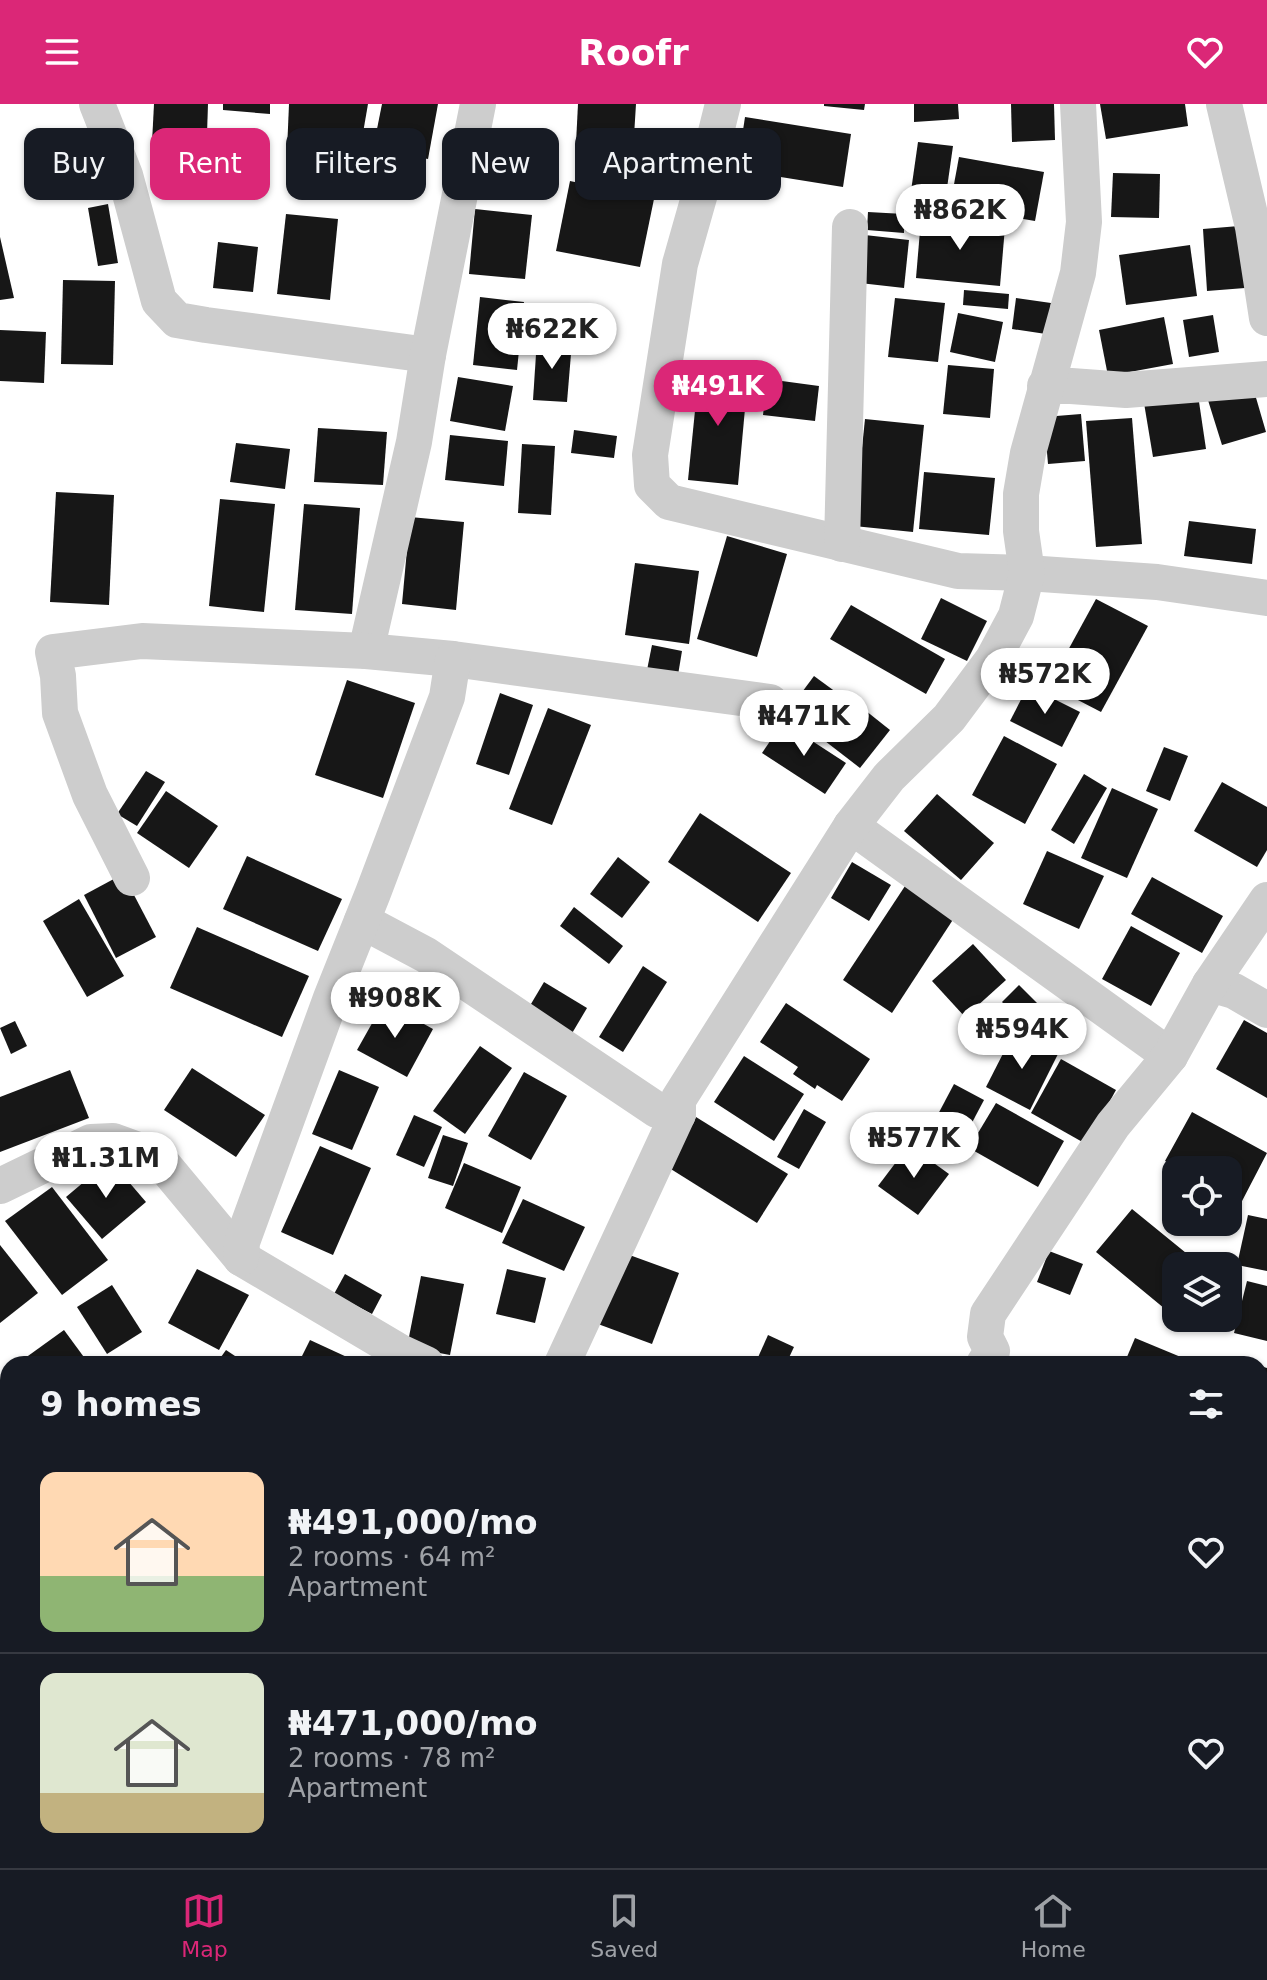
<!DOCTYPE html>
<meta charset="utf-8">
<style>
:root{--surface:#171b24;--page:#242831;--text:#f1f3f6;--muted:#9ea1a6;--line:#363941;--accent:#db2777}
body{margin:0;font-family:"DejaVu Sans",sans-serif;background:var(--page);color:var(--text);height:100vh;display:flex;flex-direction:column;font-size:30px;white-space:nowrap}
*{box-sizing:border-box;margin:0}
p{font-size:26px;color:var(--muted)}
.icon{flex:none;width:44px;height:44px;fill:none;stroke:currentColor;stroke-width:2;stroke-linecap:round;stroke-linejoin:round}
.map{position:relative;flex:1;overflow:hidden}
.drawer{position:absolute;left:0px;top:1252px;width:1268px;height:512px;display:flex;flex-direction:column;background:var(--surface);border-radius:24px 24px 0 0;box-shadow:0 2px 6px #0004}
.drawer>*{flex:none}
.top-card{position:absolute;left:24px;top:24px;width:800px;height:72px;display:flex;gap:16px}
.controls{position:absolute;left:1162px;top:1052px;display:grid;gap:16px}
.controls a{display:grid;place-items:center;width:80px;height:80px;border-radius:16px;background:var(--surface);box-shadow:0 2px 6px #0004;font-size:40px}
.price{position:absolute;translate:-50% -68px;padding:0 18px;border-radius:28px;background:#fff;color:#222;font-size:26px;line-height:52px;filter:drop-shadow(0 2px 4px #0008)}
.price::after{content:'';position:absolute;left:50%;top:48px;width:24px;height:18px;margin-left:-12px;background:inherit;clip-path:polygon(0 0,100% 0,50% 100%)}
.price.on{background:var(--accent);color:#fff}
ul{padding:0;list-style:none}
li{display:flex;align-items:center;gap:24px;height:200px;padding:0 40px}
li+li{border-top:2px solid var(--line)}
li span{display:grid;place-items:center;flex:none;width:224px;height:160px;border-radius:16px;color:#555}
li>.icon{margin-inline-start:auto}
span .icon{width:96px;height:96px;fill:#fffc;stroke-width:1}
li b{font-size:34px}
h2{display:flex;justify-content:space-between;align-items:center;height:96px;padding:0 40px;font-size:34px}
.chip{padding:0 28px;border-radius:16px;background:var(--surface);box-shadow:0 2px 6px #0004;font-size:28px;line-height:72px}
.chip.on{background:var(--accent);color:#fff}
header{display:flex;justify-content:space-between;align-items:center;height:104px;padding:0 40px;background:var(--accent);color:#fff;font-size:36px;font-weight:600}
.menu{display:flex;justify-content:space-around;align-items:center;height:112px;border-top:2px solid var(--line);background:var(--surface);font-size:22px;color:var(--muted)}
.menu a{display:grid;justify-items:center;gap:4px}
.menu .on{color:var(--accent)}
.map>svg:first-child{display:block}
.building{fill:#171717}
.lines{fill:none;stroke-linecap:round;stroke-linejoin:round}
.minor{stroke:#cdcdcd;stroke-width:36}
</style>
<header><svg class="icon" aria-label="menu" viewBox="0 0 24 24"><path d="M4 6h16M4 12h16M4 18h16"/></svg>Roofr<svg class="icon" aria-label="heart" viewBox="0 0 24 24"><path d="M12 20l-8-8c-3-5 5-10 8-4 3-6 11-1 8 4z"/></svg></header>
<div class="map">
<svg width="1267" height="1764" viewBox="0 0 1267 1764">
<rect width="100%" height="100%" fill="#fff"/>
<!-- building -->
<g class="building">
<polygon points="154,0 208,0 206,60 151,58"/>
<polygon points="223,0 270,0 270,10 223,6"/>
<polygon points="289,0 368,0 359,52 287,47"/>
<polygon points="382,0 438,0 428,55 373,45"/>
<polygon points="578,0 636,0 632,63 575,59"/>
<polygon points="824,0 865,0 864,6 824,2"/>
<polygon points="914,0 958,0 959,15 914,18"/>
<polygon points="1011,0 1054,0 1055,36 1012,38"/>
<polygon points="1100,0 1185,0 1188,22 1106,35"/>
<polygon points="745,13 851,30 843,83 737,66"/>
<polygon points="918,38 953,42 945,98 910,94"/>
<polygon points="487,43 553,49 549,95 483,89"/>
<polygon points="959,53 1044,68 1035,117 950,102"/>
<polygon points="1113,69 1160,70 1159,114 1111,113"/>
<polygon points="570,77 654,95 640,163 556,147"/>
<polygon points="108,100 118,159 98,162 88,104"/>
<polygon points="475,105 532,111 525,175 469,170"/>
<polygon points="868,108 904,110 904,129 867,126"/>
<polygon points="286,110 338,115 330,196 277,190"/>
<polygon points="921,115 1005,123 1000,182 916,174"/>
<polygon points="1239,122 1245,184 1207,187 1203,125"/>
<polygon points="856,130 909,136 904,184 851,178"/>
<polygon points="0,133 14,194 0,196"/>
<polygon points="218,138 258,143 253,188 213,184"/>
<polygon points="1190,141 1197,192 1126,201 1119,151"/>
<polygon points="63,176 115,177 113,261 61,260"/>
<polygon points="964,186 1009,190 1008,205 963,201"/>
<polygon points="480,193 524,198 517,266 473,261"/>
<polygon points="895,194 945,199 938,258 888,253"/>
<polygon points="1016,194 1051,199 1046,230 1012,225"/>
<polygon points="560,201 604,206 602,226 558,221"/>
<polygon points="958,209 1003,218 995,258 950,248"/>
<polygon points="1213,211 1219,248 1189,253 1183,216"/>
<polygon points="1164,213 1173,260 1108,272 1099,226"/>
<polygon points="0,226 46,228 44,279 0,277"/>
<polygon points="537,235 572,238 567,298 533,296"/>
<polygon points="948,261 994,265 990,314 943,310"/>
<polygon points="699,267 748,272 738,381 688,376"/>
<polygon points="458,273 513,282 505,327 450,317"/>
<polygon points="767,275 819,282 815,317 763,311"/>
<polygon points="1252,280 1266,328 1222,341 1207,293"/>
<polygon points="1198,291 1206,345 1153,353 1144,299"/>
<polygon points="1081,310 1085,357 1048,360 1044,313"/>
<polygon points="1132,314 1142,440 1096,443 1086,317"/>
<polygon points="865,315 924,321 913,428 854,422"/>
<polygon points="318,324 387,328 383,381 314,378"/>
<polygon points="574,326 617,332 614,354 571,349"/>
<polygon points="450,331 508,337 504,382 445,376"/>
<polygon points="236,339 290,345 285,385 230,378"/>
<polygon points="522,340 555,342 551,411 518,409"/>
<polygon points="924,368 995,374 989,431 919,425"/>
<polygon points="56,388 114,391 109,501 50,498"/>
<polygon points="220,395 275,400 264,508 209,502"/>
<polygon points="304,400 360,404 352,510 295,506"/>
<polygon points="410,413 464,418 456,506 402,500"/>
<polygon points="1189,417 1256,425 1252,460 1184,452"/>
<polygon points="727,432 787,450 757,553 697,535"/>
<polygon points="635,459 699,467 689,540 625,531"/>
<polygon points="941,494 987,517 967,557 921,535"/>
<polygon points="1096,495 1148,522 1101,608 1049,581"/>
<polygon points="851,501 945,555 926,590 830,535"/>
<polygon points="652,541 682,547 678,571 647,566"/>
<polygon points="814,572 844,594 821,625 791,603"/>
<polygon points="347,576 415,599 383,694 315,671"/>
<polygon points="1028,582 1080,608 1062,643 1010,617"/>
<polygon points="500,589 533,601 509,671 476,660"/>
<polygon points="856,599 890,626 860,664 825,637"/>
<polygon points="548,604 591,621 552,721 509,705"/>
<polygon points="783,618 846,659 825,690 762,649"/>
<polygon points="1004,632 1057,660 1025,720 972,691"/>
<polygon points="1164,643 1188,652 1170,697 1146,687"/>
<polygon points="146,667 165,678 137,722 117,710"/>
<polygon points="1084,670 1107,684 1074,740 1051,726"/>
<polygon points="1222,678 1267,703 1267,746 1257,763 1194,727"/>
<polygon points="1112,684 1158,705 1127,774 1081,754"/>
<polygon points="166,687 218,722 189,764 137,729"/>
<polygon points="937,690 994,739 961,776 904,727"/>
<polygon points="700,709 791,769 758,818 668,758"/>
<polygon points="1047,747 1104,772 1079,825 1023,800"/>
<polygon points="247,752 342,795 318,847 223,805"/>
<polygon points="618,753 650,778 622,814 590,790"/>
<polygon points="852,758 891,781 869,817 831,794"/>
<polygon points="123,770 156,833 116,854 84,791"/>
<polygon points="1152,773 1223,812 1202,849 1131,810"/>
<polygon points="907,779 956,811 892,909 843,876"/>
<polygon points="79,795 124,872 87,893 43,817"/>
<polygon points="574,803 623,842 609,860 560,822"/>
<polygon points="1131,822 1180,849 1151,902 1102,875"/>
<polygon points="197,823 309,872 282,933 170,884"/>
<polygon points="973,840 1006,876 965,913 932,877"/>
<polygon points="643,862 667,878 623,948 599,933"/>
<polygon points="544,878 587,904 568,936 525,910"/>
<polygon points="1019,881 1040,902 1022,919 1002,898"/>
<polygon points="384,898 433,925 407,973 357,946"/>
<polygon points="786,899 870,955 842,997 817,981 815,985 793,970 798,963 760,938"/>
<polygon points="1244,916 1267,929 1267,994 1216,965"/>
<polygon points="15,917 27,942 11,950 0,924"/>
<polygon points="1014,928 1058,950 1030,1006 986,983"/>
<polygon points="480,942 512,964 465,1030 433,1007"/>
<polygon points="744,952 804,990 774,1037 714,998"/>
<polygon points="1061,955 1116,986 1086,1040 1031,1009"/>
<polygon points="192,964 265,1011 236,1053 164,1006"/>
<polygon points="70,966 89,1014 0,1048 0,993"/>
<polygon points="339,966 379,983 352,1046 312,1030"/>
<polygon points="524,968 567,992 531,1056 488,1032"/>
<polygon points="954,980 984,996 957,1047 927,1031"/>
<polygon points="996,999 1064,1037 1038,1083 969,1044"/>
<polygon points="804,1005 826,1018 799,1065 777,1053"/>
<polygon points="1192,1008 1267,1049 1241,1099 1228,1092 1228,1066 1182,1066 1165,1057"/>
<polygon points="414,1011 442,1023 424,1063 396,1051"/>
<polygon points="696,1013 788,1070 757,1119 666,1062"/>
<polygon points="443,1031 468,1039 453,1082 428,1074"/>
<polygon points="909,1041 949,1070 918,1111 878,1082"/>
<polygon points="320,1042 371,1064 333,1151 281,1128"/>
<polygon points="110,1056 146,1098 102,1135 66,1093"/>
<polygon points="464,1059 521,1083 502,1129 445,1104"/>
<polygon points="52,1083 108,1156 62,1191 5,1117"/>
<polygon points="523,1095 585,1123 564,1167 502,1139"/>
<polygon points="1132,1105 1202,1162 1176,1162 1176,1214 1096,1148"/>
<polygon points="1248,1111 1267,1115 1267,1167 1237,1161"/>
<polygon points="0,1141 38,1189 0,1219"/>
<polygon points="1049,1147 1083,1160 1070,1191 1037,1178"/>
<polygon points="624,1149 679,1169 652,1240 598,1220"/>
<polygon points="197,1165 249,1191 219,1246 168,1219"/>
<polygon points="507,1165 546,1174 535,1219 496,1210"/>
<polygon points="345,1170 382,1191 372,1210 334,1190"/>
<polygon points="421,1172 464,1180 450,1251 407,1243"/>
<polygon points="1247,1177 1267,1182 1267,1237 1234,1229"/>
<polygon points="112,1181 142,1228 107,1250 77,1203"/>
<polygon points="64,1226 89,1260 23,1260 21,1257"/>
<polygon points="768,1231 794,1243 786,1260 755,1260"/>
<polygon points="1135,1234 1188,1256 1186,1260 1124,1260"/>
<polygon points="310,1236 362,1260 298,1260"/>
<polygon points="226,1246 247,1260 216,1260"/>
<polygon points="1260,1262 1267,1264 1267,1318 1260,1316"/>
<polygon points="1260,1319 1267,1321 1267,1373 1260,1372"/>
<polygon points="0,1333 8,1347 8,1377 0,1382"/>
<polygon points="8,1394 8,1451 0,1441 0,1400"/>
<polygon points="1260,1431 1267,1432 1267,1488 1260,1487"/>
<polygon points="1260,1514 1267,1515 1267,1574 1260,1573"/>
<polygon points="1266,1614 1267,1614 1267,1650 1260,1648"/>
<rect x="0" y="1630" width="8" height="40"/>
<polygon points="796,1756 874,1756 874,1764 795,1764"/>
<polygon points="902,1756 1012,1756 1032,1764 922,1764"/>
<polygon points="1103,1756 1206,1756 1204,1764 1102,1764"/>
</g>
<g class="lines">
<!-- minor -->
<g class="minor">
<polyline points="97,0 125,71 159,197 177,216 206,221 428,251"/>
<polyline points="723,0 705,72 680,160 650,351 652,381 669,398 958,467 1027,469 1157,478 1267,494"/>
<polyline points="1224,0 1253,123 1267,214"/>
<polyline points="1045,282 1071,282 1126,286 1267,275"/>
<polyline points="842,440 850,123"/>
<polyline points="366,547 414,338 428,251 478,0"/>
<polyline points="851,722 1170,952"/>
<polyline points="132,774 90,691 60,609 58,572 53,548 142,537 366,547 453,555 770,598"/>
<polyline points="362,817 426,851 657,1006 678,1010"/>
<polyline points="1210,880 1234,887 1267,906"/>
<polyline points="0,1082 91,1038 113,1037 157,1053 241,1154 400,1248 426,1260"/>
<polyline points="241,1154 242,1138 331,894 373,789 447,593 453,555"/>
<polyline points="562,1260 678,1010 678,996 851,722 889,673 949,614 993,555 1016,512 1027,469 1021,427 1021,390 1028,349 1078,169 1084,118 1078,0"/>
<polyline points="984,1260 992,1247 985,1233 988,1210 1113,1021 1170,952 1210,880 1267,796"/>
<polyline points="0,1302 8,1312"/>
<polyline points="1260,1409 1267,1411"/>
<polyline points="0,1724 8,1725"/>
<polyline points="75,1756 77,1764"/>
<polyline points="188,1756 218,1764"/>
<polyline points="1030,1756 1047,1764"/>
<polyline points="653,1764 656,1756"/>
</g>
</g>
</svg>
<div class="controls">
<a><svg class="icon" aria-label="locate" viewBox="0 0 24 24"><circle cx="12" cy="12" r="6"/><path d="M12 2v4M12 18v4M2 12h4M18 12h4"/></svg></a>
<a><svg class="icon" aria-label="layers" viewBox="0 0 24 24"><path d="M12 4l9 5-9 5-9-5zM3 14l9 5 9-5"/></svg></a>
</div>
<b class="price" style="left:960px;top:148px">₦862K</b>
<b class="price" style="left:552px;top:267px">₦622K</b>
<b class="price on" style="left:718px;top:324px">₦491K</b>
<b class="price" style="left:1045px;top:612px">₦572K</b>
<b class="price" style="left:804px;top:654px">₦471K</b>
<b class="price" style="left:395px;top:936px">₦908K</b>
<b class="price" style="left:1022px;top:967px">₦594K</b>
<b class="price" style="left:914px;top:1076px">₦577K</b>
<b class="price" style="left:106px;top:1096px">₦1.31M</b>
<div class="top-card">
<a class="chip">Buy</a>
<a class="chip on">Rent</a>
<a class="chip">Filters</a>
<a class="chip">New</a>
<a class="chip">Apartment</a>
</div>
<section class="drawer">
<h2>9 homes<svg class="icon" aria-label="filters" viewBox="0 0 24 24"><path d="M4 7h16M4 17h16"/><circle cx="9" cy="7" r="2"/><circle cx="15" cy="17" r="2"/></svg></h2>
<ul>
<li><span style="background:linear-gradient(#ffd9b3 65%,#8fb573 0)"><svg class="icon" aria-label="home" viewBox="0 0 24 24"><path d="M3 11l9-7 9 7M6 9v11h12V9"/></svg></span><div><b>₦491,000/mo</b><p>2 rooms · 64 m²</p><p>Apartment</p></div><svg class="icon" aria-label="heart" viewBox="0 0 24 24"><path d="M12 20l-8-8c-3-5 5-10 8-4 3-6 11-1 8 4z"/></svg></li>
<li><span style="background:linear-gradient(#dfe7d0 75%,#c2b280 0)"><svg class="icon" aria-label="home" viewBox="0 0 24 24"><path d="M3 11l9-7 9 7M6 9v11h12V9"/></svg></span><div><b>₦471,000/mo</b><p>2 rooms · 78 m²</p><p>Apartment</p></div><svg class="icon" aria-label="heart" viewBox="0 0 24 24"><path d="M12 20l-8-8c-3-5 5-10 8-4 3-6 11-1 8 4z"/></svg></li>
</ul>
</section>
</div>
<nav class="menu">
<a class="on"><svg class="icon" aria-label="map" viewBox="0 0 24 24"><path d="M3 6l6-2 6 2 6-2v14l-6 2-6-2-6 2zM9 4v14M15 6v14"/></svg>Map</a>
<a><svg class="icon" aria-label="saved" viewBox="0 0 24 24"><path d="M7 4h10v16l-5-4-5 4z"/></svg>Saved</a>
<a><svg class="icon" aria-label="home" viewBox="0 0 24 24"><path d="M3 11l9-7 9 7M6 9v11h12V9"/></svg>Home</a>
</nav>
